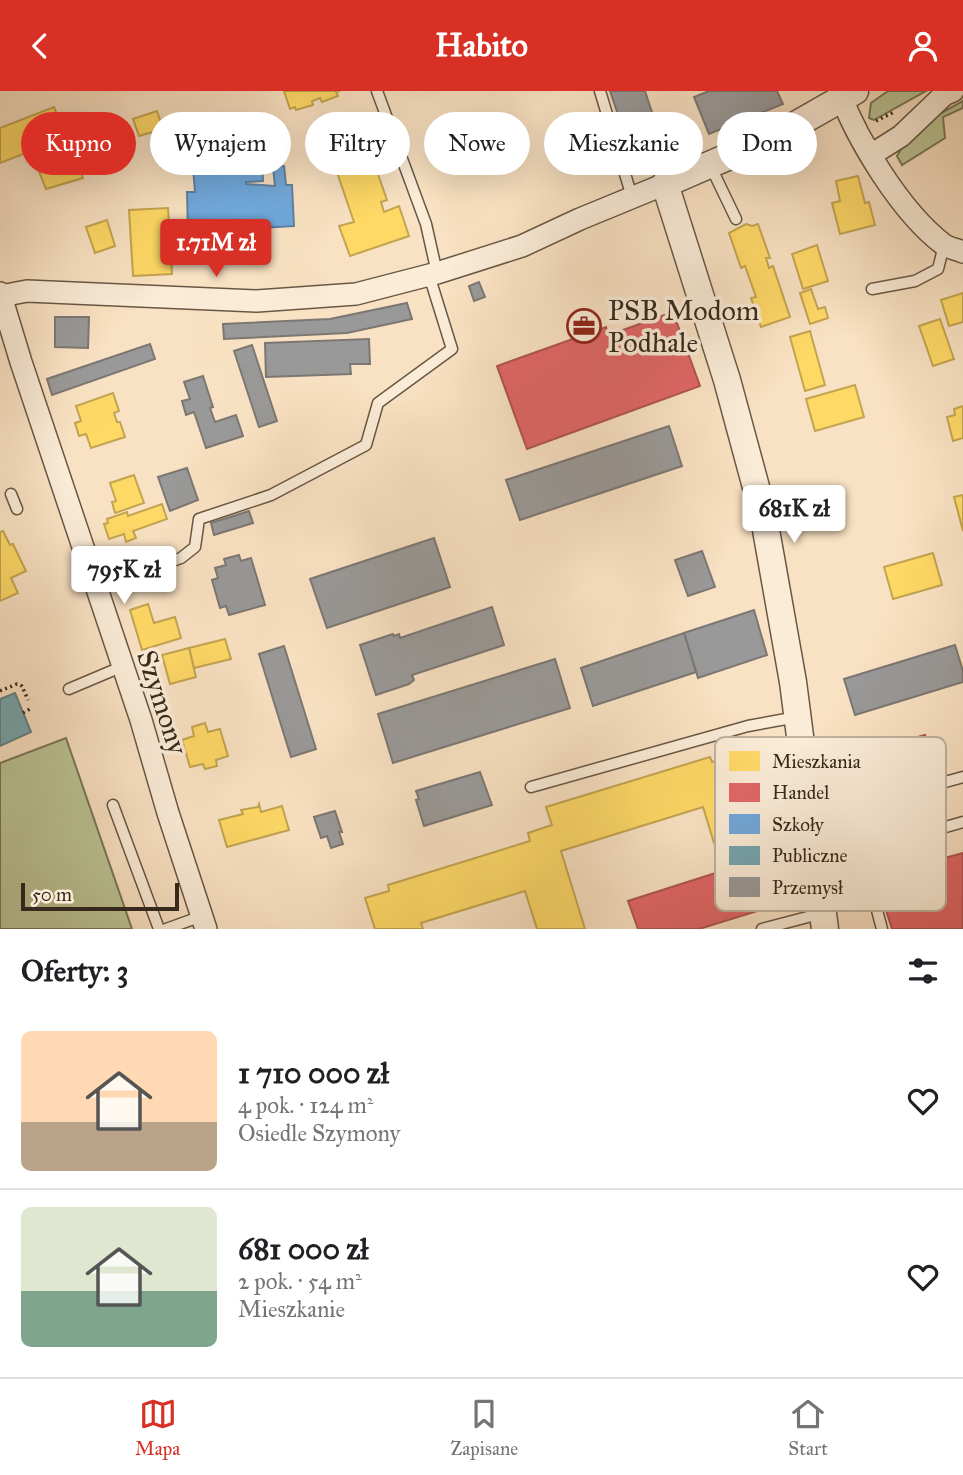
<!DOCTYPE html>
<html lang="pl">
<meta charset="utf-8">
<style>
:root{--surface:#fff;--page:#f6f6f6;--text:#202124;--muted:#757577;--line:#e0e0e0;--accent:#d93025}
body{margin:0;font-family:"IM FELL Great Primer",serif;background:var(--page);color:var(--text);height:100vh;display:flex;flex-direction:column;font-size:26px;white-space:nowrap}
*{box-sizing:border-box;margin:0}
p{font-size:23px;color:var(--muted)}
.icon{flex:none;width:38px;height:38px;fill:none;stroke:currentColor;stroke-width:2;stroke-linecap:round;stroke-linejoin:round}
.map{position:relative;height:838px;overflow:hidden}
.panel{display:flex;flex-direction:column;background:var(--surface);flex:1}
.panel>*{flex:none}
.hud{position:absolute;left:21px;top:21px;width:922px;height:63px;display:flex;gap:14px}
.scale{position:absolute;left:21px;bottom:18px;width:158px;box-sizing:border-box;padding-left:7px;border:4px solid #37291b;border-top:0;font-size:19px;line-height:24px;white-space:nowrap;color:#37291b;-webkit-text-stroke:5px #fbecd8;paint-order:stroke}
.price{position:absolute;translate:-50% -60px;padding:0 16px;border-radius:7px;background:#fff;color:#222;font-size:23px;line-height:46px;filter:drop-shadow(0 2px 4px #0008)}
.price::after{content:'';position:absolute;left:50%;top:42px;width:21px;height:16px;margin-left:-10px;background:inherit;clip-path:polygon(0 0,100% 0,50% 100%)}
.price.active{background:var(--accent);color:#fff}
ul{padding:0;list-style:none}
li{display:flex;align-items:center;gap:21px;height:175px;padding:0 21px}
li+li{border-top:2px solid var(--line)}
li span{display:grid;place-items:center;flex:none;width:196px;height:140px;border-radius:10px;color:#555}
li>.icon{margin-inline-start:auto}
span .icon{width:84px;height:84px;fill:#fffc;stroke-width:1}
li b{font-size:30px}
h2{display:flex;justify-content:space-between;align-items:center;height:84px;padding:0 21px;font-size:30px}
.pill{padding:0 24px;border-radius:32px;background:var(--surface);box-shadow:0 7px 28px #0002;font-size:24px;line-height:63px}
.pill.active{background:var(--accent);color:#fff}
header{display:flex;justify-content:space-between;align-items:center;height:91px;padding:0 21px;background:var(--accent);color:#fff;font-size:32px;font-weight:700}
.dock{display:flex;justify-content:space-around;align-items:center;height:98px;border-top:2px solid var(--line);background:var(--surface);font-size:19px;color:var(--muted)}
.dock a{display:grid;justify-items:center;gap:4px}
.dock .active{color:var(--accent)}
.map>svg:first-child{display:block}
.green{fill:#bbc495;stroke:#797658;stroke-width:2}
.homes{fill:#ffd966;stroke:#c3a450;stroke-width:2}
.shops{fill:#e06666;stroke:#ad5450;stroke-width:2}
.schools{fill:#6fa8dc;stroke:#5e82a2;stroke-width:2}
.public{fill:#76a5af;stroke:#638083;stroke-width:2}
.industry{fill:#999;stroke:#7c7773;stroke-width:2}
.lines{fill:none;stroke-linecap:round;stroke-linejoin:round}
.service-casing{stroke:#685745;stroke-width:13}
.minor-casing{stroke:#685745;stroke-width:24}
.tertiary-casing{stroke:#685745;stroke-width:29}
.path{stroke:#37291b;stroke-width:3.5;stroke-dasharray:2 3.5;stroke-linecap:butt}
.service{stroke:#fbecd8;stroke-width:10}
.minor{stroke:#fbecd8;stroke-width:21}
.tertiary{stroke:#fbecd8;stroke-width:26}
.labels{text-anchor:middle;stroke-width:7;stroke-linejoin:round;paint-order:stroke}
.poi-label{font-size:28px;fill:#37291b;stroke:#fbecd8;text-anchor:start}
.street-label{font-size:28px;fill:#37291b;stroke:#fbecd8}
.key{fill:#fbecd8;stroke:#c0b29f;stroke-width:2}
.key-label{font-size:19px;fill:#37291b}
</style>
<header><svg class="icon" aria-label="back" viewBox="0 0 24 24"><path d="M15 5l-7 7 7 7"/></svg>Habito<svg class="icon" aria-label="person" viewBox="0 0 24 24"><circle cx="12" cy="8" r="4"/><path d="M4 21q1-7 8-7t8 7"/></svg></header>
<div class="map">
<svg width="963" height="838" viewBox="0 0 963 838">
<rect width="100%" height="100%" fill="#f9e2c3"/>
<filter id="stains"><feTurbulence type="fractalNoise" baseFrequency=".00286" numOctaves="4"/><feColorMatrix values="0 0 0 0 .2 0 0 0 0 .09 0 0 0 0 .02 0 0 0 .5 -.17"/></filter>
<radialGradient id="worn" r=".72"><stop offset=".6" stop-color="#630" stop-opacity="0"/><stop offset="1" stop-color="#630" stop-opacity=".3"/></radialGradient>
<!-- green -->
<g class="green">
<polygon points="888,0 926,0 874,29 869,27 871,12"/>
<path d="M963,10V17L943,26L945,47L902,74L897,65C910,38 937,24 963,10Z"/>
<polygon points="66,647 132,838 0,838 0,672"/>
</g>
<!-- homes -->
<g class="homes">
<polygon points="284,0 340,0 336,1 338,5 322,11 320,7 312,10 313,14 296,19 295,16 290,18"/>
<polygon points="54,16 83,87 46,98 31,60 0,72 0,37"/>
<polygon points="157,20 163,38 139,45 133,28"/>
<polygon points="356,38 359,48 365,46 387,109 381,111 384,121 399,115 409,145 350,165 339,135 354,131 326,49"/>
<polygon points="858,85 865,112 869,111 875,134 840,143 832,112 840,110 836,90"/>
<polygon points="168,117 172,183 133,185 129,119"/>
<polygon points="107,129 115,155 95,162 86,136"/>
<polygon points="746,133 752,135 758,133 770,167 766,167 769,177 773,175 790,226 761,236 751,207 756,206 745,175 741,177 729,142"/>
<polygon points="817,154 828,190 803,198 792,163"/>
<polygon points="811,198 818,218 825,216 828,227 810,233 800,202"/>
<polygon points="963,202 963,231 949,235 941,209"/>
<polygon points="940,228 954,268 933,275 919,235"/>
<polygon points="810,240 825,294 805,300 790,246"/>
<polygon points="855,294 864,326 815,340 806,308"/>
<polygon points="113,302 119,320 114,322 117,331 120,331 125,346 91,357 86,343 79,345 75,332 81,330 76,315"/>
<polygon points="963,315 963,347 953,350 947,326 955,324 954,318"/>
<polygon points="134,384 144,412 115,422 112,411 116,410 110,392"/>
<polygon points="963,404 963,440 954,406"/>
<polygon points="162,413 167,428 133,440 136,447 126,451 124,443 109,448 104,433 108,432 107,428 127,421 128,425"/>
<polygon points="3,440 10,454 13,453 26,480 11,487 18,502 0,510 0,441"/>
<polygon points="933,462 942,494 893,508 884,476"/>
<polygon points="148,513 154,532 175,526 181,547 142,559 130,519"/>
<polygon points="225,548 231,568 194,577 189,557"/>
<polygon points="189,557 196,586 170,593 162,564"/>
<polygon points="205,632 208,641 220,638 228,665 216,669 217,675 205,678 203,673 190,676 182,649 194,645 192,636"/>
<polygon points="735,664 758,739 714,752 703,716 561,760 585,838 537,838 525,800 421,832 423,838 375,838 365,807 389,800 388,794 530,750 528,742 552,734 546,716 710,666 712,671"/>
<polygon points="259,713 261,721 282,715 289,739 227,756 219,729 243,723 241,719 258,716"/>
</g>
<!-- shops -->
<g class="shops">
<polygon points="673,221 700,295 527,358 497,275 606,236 609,244"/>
<polygon points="925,644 927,652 917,656 914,647"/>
<polygon points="778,762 791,805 779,809 780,813 699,838 638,838 628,810"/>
<polygon points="963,762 963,838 892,838 879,797 885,789 912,778 911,776"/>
</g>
<!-- schools -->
<polygon class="schools" points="261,50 263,90 246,91 246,93 275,95 273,76 284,75 286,94 292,94 294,135 188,141 187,101 195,101 191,53"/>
<!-- public -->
<polygon class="public" points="15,602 31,641 0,655 0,608"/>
<!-- industry -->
<g class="industry">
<polygon points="610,0 645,0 667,67 636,77"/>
<polygon points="709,0 777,0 783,13 709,43 694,6"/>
<polygon points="594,22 612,72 600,76 591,51 588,52 579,27"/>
<polygon points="479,191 485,206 474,210 469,195"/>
<polygon points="407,212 412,228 347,242 224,248 223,233 330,228"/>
<polygon points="55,226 89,226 88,257 55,256"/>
<polygon points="369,248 370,273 350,273 351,283 266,286 265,252"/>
<polygon points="150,253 155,268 52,304 47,288"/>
<polygon points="252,254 277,330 259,336 234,260"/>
<polygon points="203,285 213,316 210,317 215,331 236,324 243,345 206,357 194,321 186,324 182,310 190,308 184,291"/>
<polygon points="669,335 682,375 520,429 506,389"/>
<polygon points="187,377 198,409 170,420 158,386"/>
<polygon points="249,420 253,432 214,444 211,432"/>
<polygon points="434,447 450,496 327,537 310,488"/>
<polygon points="702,460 715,496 688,505 675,469"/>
<polygon points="239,464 241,470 251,467 265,514 229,524 226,515 220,517 212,489 218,487 215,477 226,474 224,468"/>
<polygon points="492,516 504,554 412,584 414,589 409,593 376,604 360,554 393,543 394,545 399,543 400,547"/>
<polygon points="754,519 767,564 698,587 684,542"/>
<polygon points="684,542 696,581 593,615 581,577"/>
<polygon points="955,554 963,580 963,591 855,624 844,588"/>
<polygon points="284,555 316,658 291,666 259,563"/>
<polygon points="555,568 570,617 393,672 378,623"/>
<polygon points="480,681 492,714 424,735 416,709 419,708 416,700"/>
<polygon points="335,720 342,741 339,741 343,753 331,757 327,745 321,747 314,726"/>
</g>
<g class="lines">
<!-- service casing -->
<g class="service-casing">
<g id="service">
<polyline points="377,0 426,133 437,182"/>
<polyline points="600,0 632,106"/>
<polyline points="710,74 736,128"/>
<polyline points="872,198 915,190 938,178 944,154"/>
<polyline points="11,403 17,418"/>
<polyline points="97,497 181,467 195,456 199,428 271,404 366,354 378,312 452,258 429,184"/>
<polyline points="69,598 121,576"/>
<polyline points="531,696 748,635 797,626"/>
<polyline points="866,713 875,749 870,793 882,838"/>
<polyline points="113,714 159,838"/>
<polyline points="810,718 866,713 963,686"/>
<polyline points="875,749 893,751 963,731"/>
<polyline points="166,838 202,825"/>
<polyline points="762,838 823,822"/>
</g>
</g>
<!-- minor casing -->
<g class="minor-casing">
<g id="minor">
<path d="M839,0C857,49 901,121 943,153C948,157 956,158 963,161"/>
<polyline points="871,64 901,45 944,4 953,0"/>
<polyline points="0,202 21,271 141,629 168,722 206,838"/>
<polyline points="1,205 27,200 257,210 356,203 437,182 522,155 580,128 665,93"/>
</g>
</g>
<!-- tertiary casing -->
<g class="tertiary-casing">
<polyline id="tertiary" points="825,838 793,591 763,422 727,289 665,93 776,45 855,0"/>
</g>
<!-- path -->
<g class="path">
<polyline points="876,30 894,21"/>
<polyline points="0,600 17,593 22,595 28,609"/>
<polyline points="23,622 30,618"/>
</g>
<!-- service -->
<use href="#service" class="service"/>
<!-- minor -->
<use href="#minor" class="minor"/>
<!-- tertiary -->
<use href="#tertiary" class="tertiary"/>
</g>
<!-- icons -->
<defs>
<g id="office-ring" transform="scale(1.75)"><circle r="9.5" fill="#fbecd8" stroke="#8f2418" stroke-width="1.5"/><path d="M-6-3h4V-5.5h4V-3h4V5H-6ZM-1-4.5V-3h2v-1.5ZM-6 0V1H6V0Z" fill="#8f2418"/></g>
</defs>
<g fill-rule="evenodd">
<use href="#office-ring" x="584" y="235"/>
</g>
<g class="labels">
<!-- poi labels -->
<g class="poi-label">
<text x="608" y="229">PSB Modom<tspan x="608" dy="32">Podhale</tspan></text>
</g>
<!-- street labels -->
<g class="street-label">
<text transform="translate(163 611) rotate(72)" y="10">Szymony</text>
</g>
</g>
<!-- legend -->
<rect x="715" y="646" width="231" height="174" rx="10" class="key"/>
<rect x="729" y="660" width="31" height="20" fill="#ffd966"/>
<rect x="729" y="692" width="31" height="19" fill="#e06666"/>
<rect x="729" y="723" width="31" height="20" fill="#6fa8dc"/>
<rect x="729" y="755" width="31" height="19" fill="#76a5af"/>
<rect x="729" y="786" width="31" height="20" fill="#999"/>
<g class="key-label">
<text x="772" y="677">Mieszkania</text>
<text x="772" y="708">Handel</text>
<text x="772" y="740">Szkoły</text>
<text x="772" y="771">Publiczne</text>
<text x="772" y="803">Przemysł</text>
</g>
<rect width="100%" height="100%" filter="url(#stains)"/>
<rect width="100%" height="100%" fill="url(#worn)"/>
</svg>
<div class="scale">50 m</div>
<b class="price active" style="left:216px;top:188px">1.71M zł</b>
<b class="price" style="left:794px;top:454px">681K zł</b>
<b class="price" style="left:124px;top:515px">795K zł</b>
<div class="hud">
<a class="pill active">Kupno</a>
<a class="pill">Wynajem</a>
<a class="pill">Filtry</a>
<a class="pill">Nowe</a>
<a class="pill">Mieszkanie</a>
<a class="pill">Dom</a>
</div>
</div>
<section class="panel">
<h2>Oferty: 3<svg class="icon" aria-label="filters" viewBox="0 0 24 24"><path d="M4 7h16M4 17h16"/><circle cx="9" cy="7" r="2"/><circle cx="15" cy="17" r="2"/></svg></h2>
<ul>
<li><span style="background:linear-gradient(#ffd9b3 65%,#b9a48a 0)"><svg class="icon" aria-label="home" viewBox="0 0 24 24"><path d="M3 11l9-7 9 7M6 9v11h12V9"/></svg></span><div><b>1 710 000 zł</b><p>4 pok. · 124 m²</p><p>Osiedle Szymony</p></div><svg class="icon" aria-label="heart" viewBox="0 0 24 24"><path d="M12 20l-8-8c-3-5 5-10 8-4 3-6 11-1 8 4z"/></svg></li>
<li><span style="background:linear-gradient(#dfe7d0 60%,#7fa58c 0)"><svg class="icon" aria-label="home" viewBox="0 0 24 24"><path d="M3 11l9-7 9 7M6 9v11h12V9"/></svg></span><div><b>681 000 zł</b><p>2 pok. · 54 m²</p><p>Mieszkanie</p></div><svg class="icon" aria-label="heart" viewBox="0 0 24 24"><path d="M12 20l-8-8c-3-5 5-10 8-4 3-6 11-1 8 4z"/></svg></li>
</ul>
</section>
<nav class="dock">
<a class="active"><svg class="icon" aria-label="map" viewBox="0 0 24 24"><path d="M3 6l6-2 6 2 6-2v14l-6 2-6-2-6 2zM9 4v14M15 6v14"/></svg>Mapa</a>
<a><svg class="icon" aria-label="saved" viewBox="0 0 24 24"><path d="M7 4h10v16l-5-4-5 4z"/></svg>Zapisane</a>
<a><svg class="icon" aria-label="home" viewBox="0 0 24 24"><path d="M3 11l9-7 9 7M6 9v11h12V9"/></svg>Start</a>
</nav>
